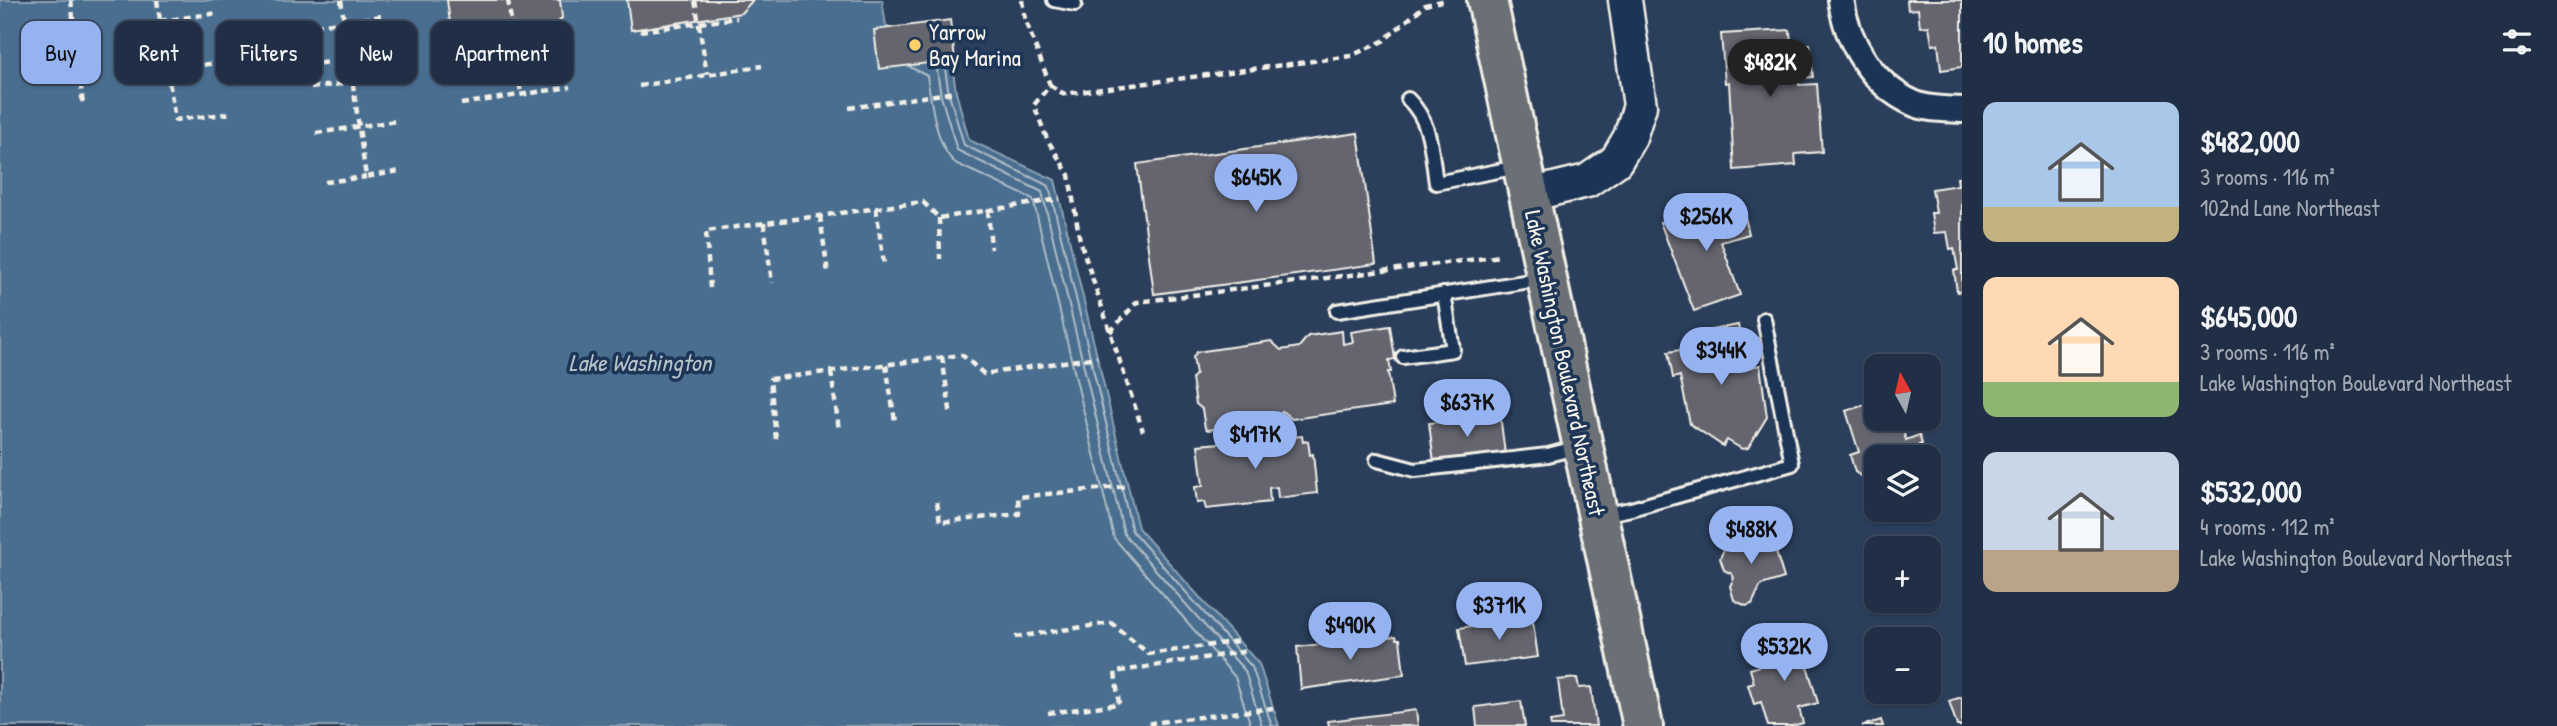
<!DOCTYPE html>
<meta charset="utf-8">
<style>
:root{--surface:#202f45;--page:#2d3b50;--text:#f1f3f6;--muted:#a2a9b3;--line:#3d4a5e;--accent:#95b2f1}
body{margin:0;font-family:"Patrick Hand",sans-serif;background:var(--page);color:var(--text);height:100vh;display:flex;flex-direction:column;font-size:26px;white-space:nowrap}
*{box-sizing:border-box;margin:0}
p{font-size:23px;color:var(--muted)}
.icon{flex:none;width:38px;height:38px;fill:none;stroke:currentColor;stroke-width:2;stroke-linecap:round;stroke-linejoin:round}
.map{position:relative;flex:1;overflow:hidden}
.panel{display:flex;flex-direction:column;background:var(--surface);width:595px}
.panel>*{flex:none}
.banner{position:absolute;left:21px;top:21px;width:665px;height:63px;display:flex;gap:14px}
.needle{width:46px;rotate:352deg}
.controls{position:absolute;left:1864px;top:354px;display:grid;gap:14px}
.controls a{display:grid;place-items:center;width:77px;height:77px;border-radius:14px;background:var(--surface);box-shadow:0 2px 5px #0004,0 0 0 2px var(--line);font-size:35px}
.price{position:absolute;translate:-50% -60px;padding:0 16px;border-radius:24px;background:var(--accent);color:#111;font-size:23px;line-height:46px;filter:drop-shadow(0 2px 4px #0008)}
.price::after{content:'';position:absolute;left:50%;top:42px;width:21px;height:16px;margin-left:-10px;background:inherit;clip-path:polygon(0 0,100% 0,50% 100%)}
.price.active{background:#222;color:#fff}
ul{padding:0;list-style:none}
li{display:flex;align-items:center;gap:21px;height:175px;padding:0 21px}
li span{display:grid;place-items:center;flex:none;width:196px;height:140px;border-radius:14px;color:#555}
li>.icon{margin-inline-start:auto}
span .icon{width:84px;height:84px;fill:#fffc;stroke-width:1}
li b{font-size:30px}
h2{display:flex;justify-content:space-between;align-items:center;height:84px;padding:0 21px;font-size:30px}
.tag{padding:0 24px;border-radius:14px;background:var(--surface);box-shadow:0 2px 5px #0004,0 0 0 2px var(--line);font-size:24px;line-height:63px}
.tag.active{background:var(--accent);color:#111}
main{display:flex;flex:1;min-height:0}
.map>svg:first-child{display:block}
.water{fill:#496e90;stroke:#8da2b3;stroke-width:2}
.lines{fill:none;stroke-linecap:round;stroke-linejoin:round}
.shore{stroke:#b0bdc5;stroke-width:2}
.building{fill:#65656f;stroke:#f4f1e8;stroke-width:2}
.service-casing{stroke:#f4f1e8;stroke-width:18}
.minor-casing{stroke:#f4f1e8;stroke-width:30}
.tertiary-casing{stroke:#f4f1e8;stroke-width:37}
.primary-casing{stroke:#f4f1e8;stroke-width:44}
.path{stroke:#f4f1e8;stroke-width:4.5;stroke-dasharray:7 5;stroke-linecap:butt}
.service{stroke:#1d3557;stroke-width:12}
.minor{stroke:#1d3557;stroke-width:24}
.tertiary{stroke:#1d3557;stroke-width:32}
.primary{stroke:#6b6f75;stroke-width:38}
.poi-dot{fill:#ffd166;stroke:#1d3557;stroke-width:2.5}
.labels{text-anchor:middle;stroke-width:7;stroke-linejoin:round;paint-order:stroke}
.poi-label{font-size:23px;fill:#f4f1e8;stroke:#1d3557;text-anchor:start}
.street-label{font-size:23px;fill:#f4f1e8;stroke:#1d3557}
.water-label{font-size:24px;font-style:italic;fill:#b8c3c9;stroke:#1d3557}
</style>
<main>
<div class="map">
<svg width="1962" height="726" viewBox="0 0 1962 726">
<rect width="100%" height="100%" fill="#2b3f5c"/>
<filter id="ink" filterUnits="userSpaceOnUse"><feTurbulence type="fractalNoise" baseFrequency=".0143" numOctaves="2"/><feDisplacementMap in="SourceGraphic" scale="14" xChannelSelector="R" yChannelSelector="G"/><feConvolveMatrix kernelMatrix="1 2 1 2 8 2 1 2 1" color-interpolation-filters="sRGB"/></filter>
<g filter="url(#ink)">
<!-- water -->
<polygon class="water" points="0,0 882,0 886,26 951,58 956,92 969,140 1055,180 1138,528 1259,664 1279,726 0,726"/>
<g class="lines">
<!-- shore -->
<g class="shore">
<polyline points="944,63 949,94 964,145 1049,186 1132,531 1252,667 1272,726"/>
<polyline points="929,65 937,70 941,96 957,150 1042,192 1124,534 1245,671 1262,726"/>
<path d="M910,67L927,76C931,100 936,150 957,164L1033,199L1114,538L1235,677L1251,726"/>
</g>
</g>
<!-- building -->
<g class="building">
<polygon points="447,0 560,0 562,18 556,25 452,38"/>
<polygon points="627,0 753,0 741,13 631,30"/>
<polygon points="1907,0 1962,0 1962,67 1941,70 1938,44 1932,45 1929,26 1920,27 1918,9 1908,10"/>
<polygon points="950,20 955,60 879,69 874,30"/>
<polygon points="1790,30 1791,45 1810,44 1813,77 1799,78 1799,85 1817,84 1822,152 1795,154 1796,165 1734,170 1729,82 1725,83 1721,34"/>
<polygon points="1358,133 1376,264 1154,294 1137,164"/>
<polygon points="1962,177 1962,291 1957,292 1954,270 1958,270 1954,248 1950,249 1947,232 1934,233 1931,213 1936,213 1932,189 1958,185 1957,178"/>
<polygon points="1742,204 1749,234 1721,242 1740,295 1694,311 1660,222"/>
<polygon points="1738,325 1747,368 1760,365 1767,417 1748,448 1742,449 1727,440 1723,446 1690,424 1680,376 1673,378 1668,352 1692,348 1689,338 1706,334 1706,331"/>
<polygon points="1390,326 1395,359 1389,360 1391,372 1388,372 1393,405 1292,419 1282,411 1275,420 1208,430 1205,428 1202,409 1196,404 1192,379 1196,374 1193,357 1197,352 1271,341 1281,350 1299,347 1308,336 1342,331 1343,344 1353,342 1351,332"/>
<polygon points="1876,401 1876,418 1907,418 1900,421 1906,440 1919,435 1922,444 1919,445 1922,457 1876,457 1876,475 1864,478 1855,472 1850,455 1859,452 1846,411"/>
<polygon points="1500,414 1505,454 1434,463 1429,423"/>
<polygon points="1302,436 1303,442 1308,441 1310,455 1313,454 1317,493 1278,498 1277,487 1269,488 1270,502 1206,509 1204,502 1197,503 1195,487 1203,486 1198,445"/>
<polygon points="1770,532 1784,578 1761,585 1752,604 1746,606 1734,600 1730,586 1734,578 1732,574 1724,570 1720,558 1726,545"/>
<polygon points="1532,616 1538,657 1465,666 1459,628"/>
<polygon points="1797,631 1818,703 1799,708 1803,723 1792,726 1768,726 1761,702 1754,704 1748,685 1754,683 1750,669 1776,661 1769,639"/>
<polygon points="1396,636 1397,639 1400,639 1404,675 1301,689 1297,647"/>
<polygon points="1577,678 1579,688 1591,687 1596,726 1551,726 1550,722 1563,720 1558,680"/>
<polygon points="1962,697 1962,726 1957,726 1949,701"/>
<polygon points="1521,701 1525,726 1477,726 1475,707"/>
<polygon points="1416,710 1418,726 1329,726 1328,721"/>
<polygon points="1881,720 1883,726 1862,726"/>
</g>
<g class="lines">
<!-- service casing -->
<g class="service-casing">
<g id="service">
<polyline points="1054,0 1075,4"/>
<path d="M1408,99C1432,123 1431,150 1436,183L1518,167"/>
<polyline points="1337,311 1543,279"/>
<polyline points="1403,357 1453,350 1444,294"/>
<polyline points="1377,460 1415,470 1548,455 1579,447"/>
<polyline points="1602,515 1631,509 1792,464 1764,319"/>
</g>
</g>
<!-- minor casing -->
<g class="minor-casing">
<path id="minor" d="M1841,0C1847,43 1873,85 1913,103C1927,110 1947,109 1962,110"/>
</g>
<!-- tertiary casing -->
<g class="tertiary-casing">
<polyline id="tertiary" points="1529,195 1587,181 1616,161 1630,137 1640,106 1625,0"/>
</g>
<!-- primary casing -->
<g class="primary-casing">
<polyline id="primary" points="1487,0 1643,726"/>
</g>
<!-- path -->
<g class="path">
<polyline points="71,0 83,105"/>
<polyline points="157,0 175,120 233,113"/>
<polyline points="341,0 366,177 400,171"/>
<polyline points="508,0 521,94"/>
<polyline points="695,0 707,74"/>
<polyline points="1022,0 1025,19 1050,85 1034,105 1047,139 1069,175 1080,241 1143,431"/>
<polyline points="160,21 218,13"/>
<polyline points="303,27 381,16"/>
<polyline points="640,31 737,18"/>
<polyline points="460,40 556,26"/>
<polyline points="308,65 386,54"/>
<polyline points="168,69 225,62"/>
<polyline points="1050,85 1064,94 1351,56 1383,41 1425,5 1446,0"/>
<polyline points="639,86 762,66"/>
<polyline points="311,88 390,77"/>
<polyline points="461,104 570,87"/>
<polyline points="849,108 956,92"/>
<polyline points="316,133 396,121"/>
<polyline points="325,182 366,177"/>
<polyline points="876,208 884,264"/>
<polyline points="988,210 991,249"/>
<polyline points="820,216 828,273"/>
<polyline points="939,218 940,259"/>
<polyline points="764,223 772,283"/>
<polyline points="710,288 706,231 923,202 939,218 1060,199"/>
<polyline points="1110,332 1137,302 1501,256"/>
<polyline points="942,357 951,416"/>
<polyline points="886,365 895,421"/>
<polyline points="831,372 839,430"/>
<polyline points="776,439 770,379 962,355 984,374 1097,357"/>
<polyline points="937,502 940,522 1019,514 1018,497 1128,486"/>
<polyline points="1015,637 1111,623 1149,654 1239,641"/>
<polyline points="1048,713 1119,704 1115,672 1248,651"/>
<polyline points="1151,726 1151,723 1273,708"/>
</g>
<!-- service -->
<use href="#service" class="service"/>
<!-- minor -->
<use href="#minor" class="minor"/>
<!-- tertiary -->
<use href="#tertiary" class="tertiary"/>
<!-- primary -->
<use href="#primary" class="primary"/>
</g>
</g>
<!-- markers -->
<circle class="poi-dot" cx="915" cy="45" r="7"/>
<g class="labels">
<!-- poi labels -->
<g class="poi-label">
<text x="929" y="40">Yarrow<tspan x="929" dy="26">Bay Marina</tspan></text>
</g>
<!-- street labels -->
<g class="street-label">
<text transform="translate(1565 363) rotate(78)" y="8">Lake Washington Boulevard Northeast</text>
</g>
<!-- water labels -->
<g class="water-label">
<text x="640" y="371">Lake Washington</text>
</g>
</g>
</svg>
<div class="controls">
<a><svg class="needle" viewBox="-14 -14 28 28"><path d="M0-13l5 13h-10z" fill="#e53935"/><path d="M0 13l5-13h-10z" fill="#a2a9b3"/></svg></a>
<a><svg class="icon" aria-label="layers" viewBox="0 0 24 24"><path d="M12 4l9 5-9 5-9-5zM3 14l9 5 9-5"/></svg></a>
<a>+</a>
<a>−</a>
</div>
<b class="price active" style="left:1770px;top:99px">$482K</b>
<b class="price" style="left:1256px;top:214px">$645K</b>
<b class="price" style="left:1706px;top:253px">$256K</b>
<b class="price" style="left:1721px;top:387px">$344K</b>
<b class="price" style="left:1467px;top:439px">$637K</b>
<b class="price" style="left:1255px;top:471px">$417K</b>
<b class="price" style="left:1751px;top:566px">$488K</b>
<b class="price" style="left:1499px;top:642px">$371K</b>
<b class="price" style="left:1350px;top:662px">$490K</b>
<b class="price" style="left:1784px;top:683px">$532K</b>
<div class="banner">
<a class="tag active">Buy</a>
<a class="tag">Rent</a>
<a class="tag">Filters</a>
<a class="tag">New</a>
<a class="tag">Apartment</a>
</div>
</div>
<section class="panel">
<h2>10 homes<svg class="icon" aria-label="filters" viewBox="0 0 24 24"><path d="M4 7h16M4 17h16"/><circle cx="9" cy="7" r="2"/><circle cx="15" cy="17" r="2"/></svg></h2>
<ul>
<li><span style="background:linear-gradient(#a9c7e8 75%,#c2b280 0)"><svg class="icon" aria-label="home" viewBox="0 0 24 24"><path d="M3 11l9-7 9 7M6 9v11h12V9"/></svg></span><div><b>$482,000</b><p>3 rooms · 116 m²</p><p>102nd Lane Northeast</p></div></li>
<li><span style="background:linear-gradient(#ffd9b3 75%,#8fb573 0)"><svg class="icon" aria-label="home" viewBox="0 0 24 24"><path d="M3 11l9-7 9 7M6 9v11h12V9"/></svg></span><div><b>$645,000</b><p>3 rooms · 116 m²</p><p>Lake Washington Boulevard Northeast</p></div></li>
<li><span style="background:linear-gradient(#c9d6e8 70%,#b9a48a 0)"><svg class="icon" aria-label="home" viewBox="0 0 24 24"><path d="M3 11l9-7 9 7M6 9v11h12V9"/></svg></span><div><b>$532,000</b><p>4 rooms · 112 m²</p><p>Lake Washington Boulevard Northeast</p></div></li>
</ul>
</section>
</main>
